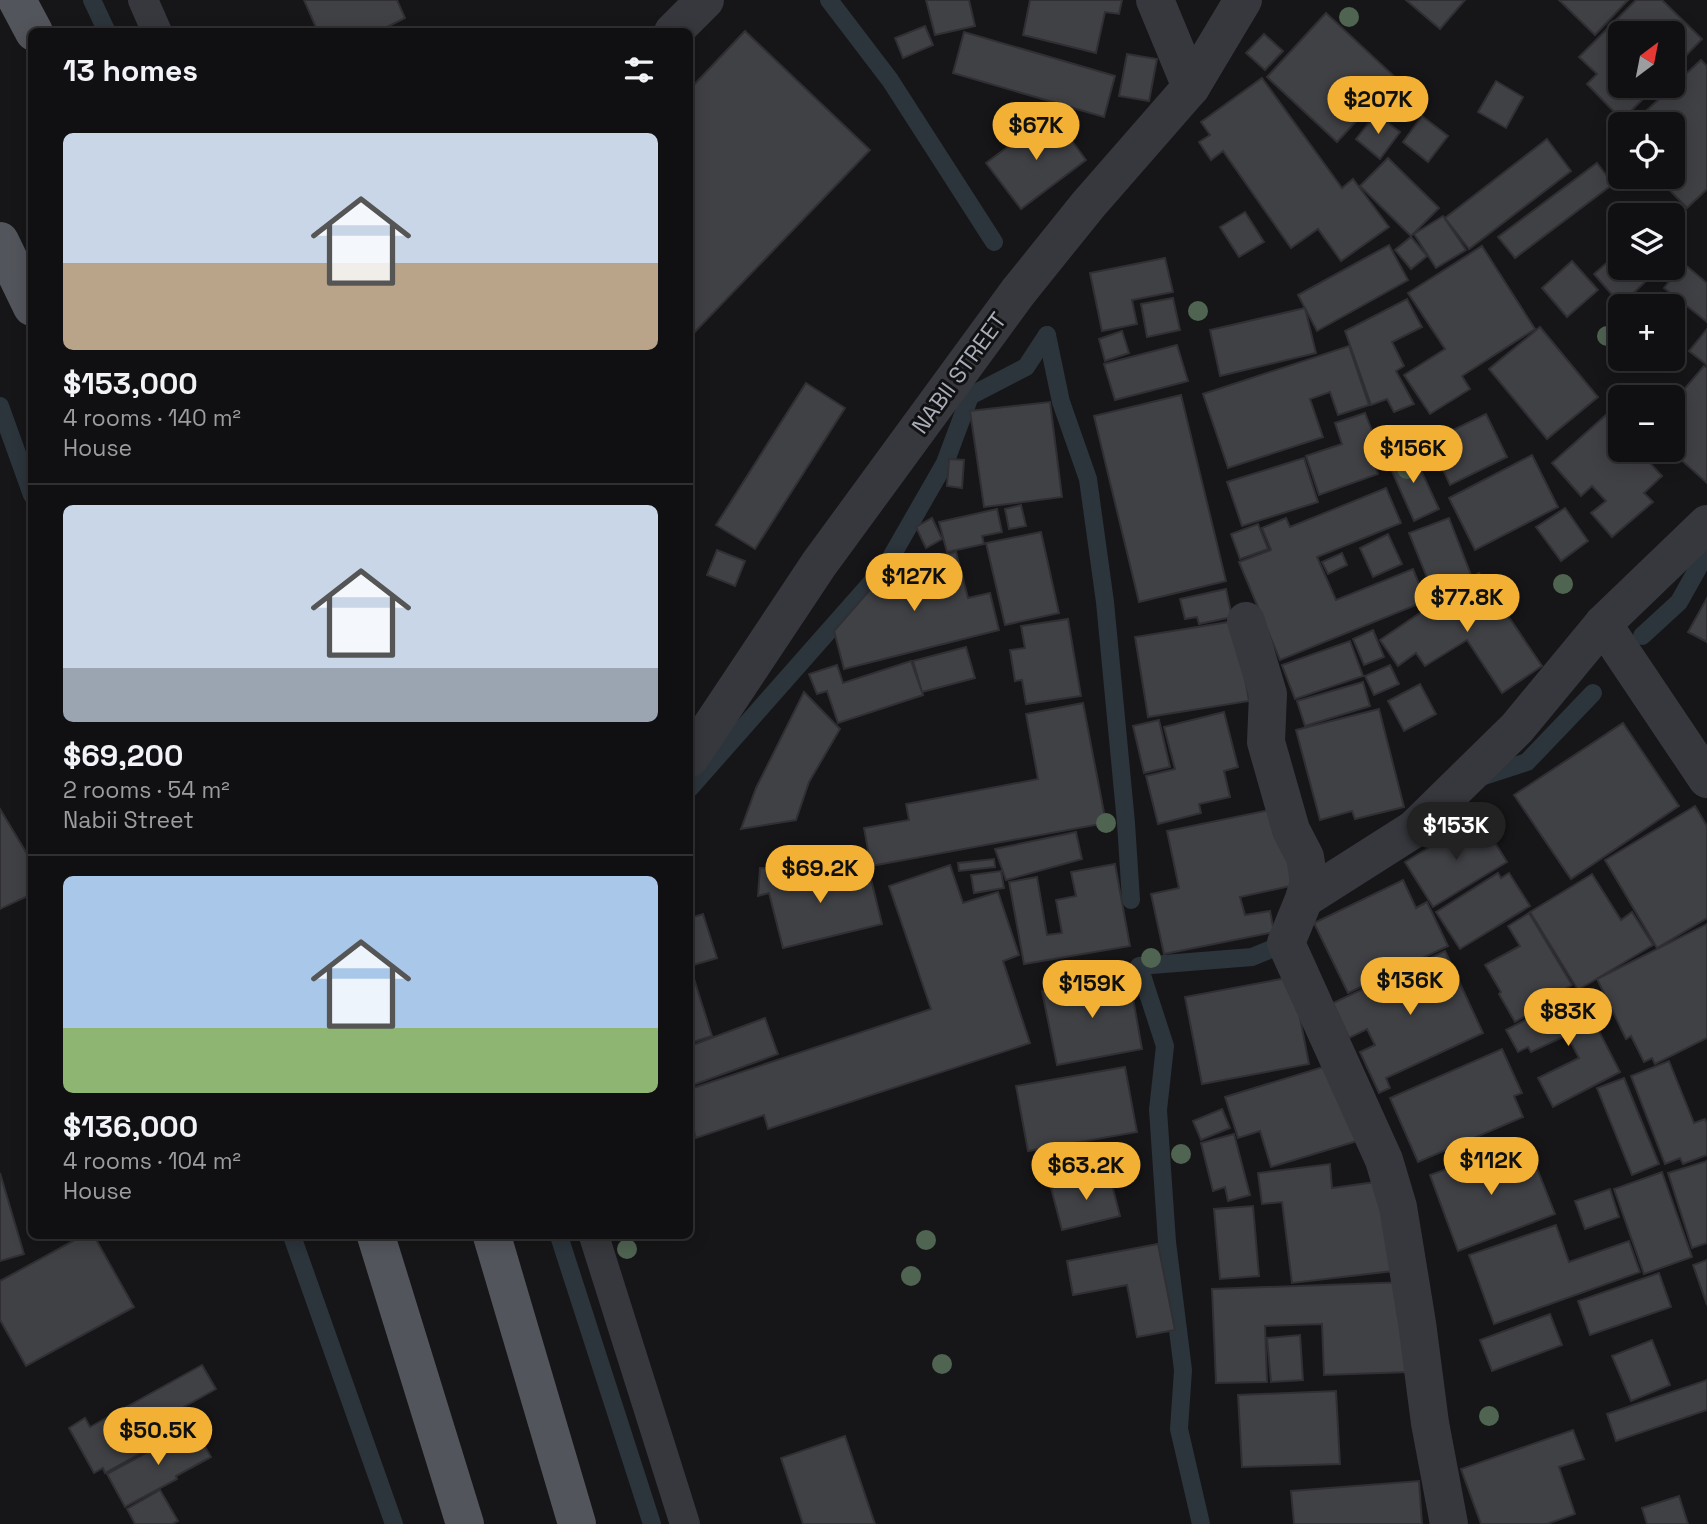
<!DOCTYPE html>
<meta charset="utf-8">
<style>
:root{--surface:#101012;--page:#1e1e20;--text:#f1f3f6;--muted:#9c9d9f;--line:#303032;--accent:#f2b134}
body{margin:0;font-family:"Space Grotesk",sans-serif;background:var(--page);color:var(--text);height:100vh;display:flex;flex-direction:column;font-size:26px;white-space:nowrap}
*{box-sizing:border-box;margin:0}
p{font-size:23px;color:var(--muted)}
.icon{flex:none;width:38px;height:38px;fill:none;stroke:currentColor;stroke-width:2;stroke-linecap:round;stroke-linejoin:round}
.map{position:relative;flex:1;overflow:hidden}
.details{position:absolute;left:28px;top:28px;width:665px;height:1211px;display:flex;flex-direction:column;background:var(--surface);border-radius:10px;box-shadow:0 4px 18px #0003,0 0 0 2px var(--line)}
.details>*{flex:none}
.needle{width:46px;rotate:32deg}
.controls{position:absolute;left:1608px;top:21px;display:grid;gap:14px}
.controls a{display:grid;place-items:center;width:77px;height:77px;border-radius:10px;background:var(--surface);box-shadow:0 4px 18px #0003,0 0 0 2px var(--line);font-size:35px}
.price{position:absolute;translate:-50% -60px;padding:0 16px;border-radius:24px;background:var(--accent);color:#111;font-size:23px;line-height:46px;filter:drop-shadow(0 2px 4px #0008)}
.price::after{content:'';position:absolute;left:50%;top:42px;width:21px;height:16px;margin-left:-10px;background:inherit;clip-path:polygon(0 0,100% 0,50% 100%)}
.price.on{background:#222;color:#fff}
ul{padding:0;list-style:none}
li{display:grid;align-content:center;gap:14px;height:371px;padding:0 35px}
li+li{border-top:2px solid var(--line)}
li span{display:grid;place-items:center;height:217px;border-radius:10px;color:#555}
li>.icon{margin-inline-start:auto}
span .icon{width:126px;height:126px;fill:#fffc;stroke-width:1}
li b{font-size:30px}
h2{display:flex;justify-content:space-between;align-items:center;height:84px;padding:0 35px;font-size:30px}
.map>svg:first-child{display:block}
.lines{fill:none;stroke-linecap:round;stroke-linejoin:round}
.stream{stroke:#2c353c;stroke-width:18}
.building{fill:#404145;stroke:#303034;stroke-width:2}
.lane{stroke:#37383d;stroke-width:30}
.street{stroke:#37383d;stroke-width:38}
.primary{stroke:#53555c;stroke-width:38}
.tree{fill:#506452}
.labels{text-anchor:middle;stroke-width:6;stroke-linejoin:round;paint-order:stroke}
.street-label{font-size:23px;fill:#a8adb8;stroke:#111113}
</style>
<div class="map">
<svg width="1707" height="1524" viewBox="0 0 1707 1524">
<rect width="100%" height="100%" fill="#161618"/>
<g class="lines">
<!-- stream -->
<g class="stream">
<polyline points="92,0 107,32"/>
<polyline points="829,0 890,80 994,242"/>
<polyline points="1047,335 1061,402 1088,479 1105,602 1126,823 1131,900"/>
<polyline points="0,406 32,495"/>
<polyline points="1642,636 1679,602 1707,552"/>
<polyline points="1481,777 1527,762 1593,693"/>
<polyline points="690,788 886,566 945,463 970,396 1026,367 1047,335"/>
<polyline points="292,1236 394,1524"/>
<polyline points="559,1236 652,1524"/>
<polyline points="1201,1524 1179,1429 1183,1370 1167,1242 1158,1110 1165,1046 1139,966 1252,957 1286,943 1288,941"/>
</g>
</g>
<!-- building -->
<g class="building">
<polygon points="304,0 397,0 405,18 377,32 318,32"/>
<polygon points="926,0 969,0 975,26 935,35"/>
<polygon points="1030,0 1122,0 1119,14 1105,12 1096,53 1023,35"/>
<polygon points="1406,0 1465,0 1440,29"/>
<polygon points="1559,0 1628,0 1595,35"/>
<polygon points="1636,0 1662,0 1702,39 1673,69 1673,33 1620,33 1620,86 1656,86 1622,120 1587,84 1597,74 1579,57"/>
<polygon points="1326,13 1396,78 1337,142 1267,77"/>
<polygon points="925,26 933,45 903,58 895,38"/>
<polygon points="745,31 870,150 690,337 690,89"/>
<polygon points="964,32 1115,76 1104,117 953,73"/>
<polygon points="1264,34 1283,51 1265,70 1246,53"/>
<polygon points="1127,54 1157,59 1149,101 1119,96"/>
<polygon points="1701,60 1707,66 1707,189 1687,208 1657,177 1673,177 1673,124 1632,124"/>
<polygon points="1262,78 1342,188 1353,179 1389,227 1341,261 1318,229 1291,248 1223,151 1211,160 1199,142 1210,135 1201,122"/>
<polygon points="1496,81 1523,97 1506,128 1478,112"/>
<polygon points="1052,114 1086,160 1021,209 986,163"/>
<polygon points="1376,114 1400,132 1380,159 1356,139"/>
<polygon points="1422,116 1448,136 1428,162 1403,142"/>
<polygon points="1547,139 1571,171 1469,249 1445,218"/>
<polygon points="1388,158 1439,208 1411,236 1360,186"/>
<polygon points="1597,163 1613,184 1515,258 1498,237"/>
<polygon points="1245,212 1264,242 1239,257 1220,227"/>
<polygon points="1443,216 1466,250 1436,268 1414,234"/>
<polygon points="1411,237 1427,256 1411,269 1395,250"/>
<polygon points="1389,245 1408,280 1317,331 1298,295"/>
<polygon points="1482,246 1535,329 1462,376 1470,389 1430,414 1404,375 1445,349 1408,293"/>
<polygon points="1619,252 1620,254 1620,268 1633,268 1646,281 1621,305 1594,274"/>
<polygon points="1165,258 1173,292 1132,300 1137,324 1102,331 1090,273"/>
<polygon points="1572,261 1598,290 1567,317 1542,288"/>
<polygon points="1683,263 1707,283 1707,322 1664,288"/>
<polygon points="1173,298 1180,330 1147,337 1141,304"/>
<polygon points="1407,299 1422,327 1392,342 1404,366 1396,371 1414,404 1394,412 1387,399 1371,405 1345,331"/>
<polygon points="1305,308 1316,353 1220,376 1210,330"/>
<polygon points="1540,327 1598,397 1547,439 1489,369"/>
<polygon points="1707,329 1707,365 1689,351"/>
<polygon points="1122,331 1129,353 1105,361 1099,339"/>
<polygon points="1177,345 1188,381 1115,400 1104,364"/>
<polygon points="1349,346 1369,405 1338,415 1330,392 1310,399 1323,437 1228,468 1203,394"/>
<polygon points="1704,366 1707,368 1707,483 1670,450 1673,450 1673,402"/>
<polygon points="806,383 845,408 755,549 716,525"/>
<polygon points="1181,395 1226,581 1139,602 1094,416"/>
<polygon points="1050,402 1062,497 984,507 970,411"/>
<polygon points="1365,413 1374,436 1365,440 1378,474 1319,495 1306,456 1342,444 1335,423"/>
<polygon points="1486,414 1507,457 1450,485 1430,441"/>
<polygon points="1606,415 1620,430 1620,450 1638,450 1662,476 1644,493 1653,502 1612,537 1591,513 1606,501 1592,486 1581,496 1552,463"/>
<polygon points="1411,449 1439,509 1414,521 1387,460"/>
<polygon points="1532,455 1558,507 1475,550 1449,498"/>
<polygon points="1304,458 1318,502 1242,526 1227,482"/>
<polygon points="949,459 964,460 962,488 947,486"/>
<polygon points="1386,488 1401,523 1317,557 1336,600 1413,569 1426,601 1280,660 1239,562 1271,550 1262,528 1286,518 1290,527"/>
<polygon points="1021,505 1026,526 1009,529 1005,509"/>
<polygon points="1565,508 1588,541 1561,561 1536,527"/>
<polygon points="997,509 1002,532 982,536 984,544 947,552 939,522"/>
<polygon points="932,518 942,539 926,548 916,527"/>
<polygon points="1449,518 1471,575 1432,590 1409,533"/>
<polygon points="1258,524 1268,549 1240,559 1231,534"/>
<polygon points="1041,532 1059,613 1005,625 986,543"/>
<polygon points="1388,534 1402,564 1373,577 1360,548"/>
<polygon points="717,550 745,561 735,586 707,575"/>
<polygon points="956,552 968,598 990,593 999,630 844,669 834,631 888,569"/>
<polygon points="1342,553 1347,565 1328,574 1322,562"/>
<polygon points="1479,573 1542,666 1502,693 1467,640 1425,666 1416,653 1398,666 1380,640"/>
<polygon points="1226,589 1232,617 1199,624 1197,617 1185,619 1180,599"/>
<polygon points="1707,598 1707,642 1688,632"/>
<polygon points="1068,619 1081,696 1026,704 1022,680 1015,681 1010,650 1025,648 1021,626"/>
<polygon points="1235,621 1249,701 1148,717 1135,637"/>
<polygon points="1373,630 1384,657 1364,665 1353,639"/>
<polygon points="1350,641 1363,676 1295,699 1282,665"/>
<polygon points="966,647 975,678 922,692 913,661"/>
<polygon points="911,661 923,695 838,723 827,691 817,694 809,674 837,665 843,683"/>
<polygon points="1390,665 1399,684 1374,695 1365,676"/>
<polygon points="1363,682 1370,706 1305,726 1297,701"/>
<polygon points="1420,684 1436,714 1404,731 1388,701"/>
<polygon points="804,692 840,729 809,782 796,820 741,829 756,788"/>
<polygon points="1083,703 1106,823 871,866 864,828 909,820 906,804 1038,779 1026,714"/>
<polygon points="1379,709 1404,807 1355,819 1352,811 1320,820 1296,730"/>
<polygon points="1224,712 1238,767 1224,771 1230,797 1199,804 1201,813 1158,824 1146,776 1175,769 1164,727"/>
<polygon points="1159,720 1170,767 1144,773 1133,726"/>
<polygon points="1623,723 1679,806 1571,879 1514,795"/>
<polygon points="1695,806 1707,826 1707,918 1657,948 1605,860"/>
<polygon points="1279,808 1295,885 1240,897 1245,915 1270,911 1274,932 1164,954 1151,894 1179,888 1167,831"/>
<polygon points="0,809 32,862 32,894 0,909"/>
<polygon points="1479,817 1507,862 1433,907 1405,862"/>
<polygon points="1076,832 1082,859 1006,880 995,849"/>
<polygon points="994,859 995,867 959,871 958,863"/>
<polygon points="1115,864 1130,946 1024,964 1009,882 1037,877 1047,935 1062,933 1056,900 1076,896 1071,872"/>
<polygon points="950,865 963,903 998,892 1019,955 1003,961 1030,1043 768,1129 764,1115 696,1138 690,1118 690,1089 931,1009 889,886"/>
<polygon points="868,867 882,924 783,948 769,893 758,896 760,868 786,868 790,886"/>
<polygon points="1001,871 1004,888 974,893 971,875"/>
<polygon points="1498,873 1501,878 1509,873 1530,906 1460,949 1436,912"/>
<polygon points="1592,874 1621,920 1632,912 1653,945 1578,990 1530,912"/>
<polygon points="1403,880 1416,908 1427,902 1448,946 1348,993 1314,923"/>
<polygon points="1529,913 1572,985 1541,1003 1543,1006 1515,1022 1499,994 1501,992 1485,965 1520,946 1508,926"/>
<polygon points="703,914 717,958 690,966 712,1036 690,1043 690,918"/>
<polygon points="1707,924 1707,1038 1655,1064 1652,1058 1644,1062 1631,1036 1626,1039 1597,979"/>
<polygon points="1445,951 1483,1033 1386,1078 1390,1088 1379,1093 1360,1052 1375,1045 1367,1029 1349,1038 1333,1003"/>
<polygon points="1129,976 1142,1049 1057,1065 1042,991"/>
<polygon points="1292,977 1309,1064 1202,1084 1185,997"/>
<polygon points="1579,992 1620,1072 1553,1107 1538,1078 1579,1058 1567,1035 1531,1052 1528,1047 1518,1052 1506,1030"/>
<polygon points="765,1018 778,1054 690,1086 690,1046"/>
<polygon points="1502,1049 1522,1093 1514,1096 1523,1117 1418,1162 1390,1098"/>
<polygon points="1669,1061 1694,1123 1705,1119 1707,1124 1707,1155 1683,1164 1680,1158 1665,1164 1631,1076"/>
<polygon points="1333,1064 1357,1141 1271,1167 1260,1131 1238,1138 1225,1097"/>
<polygon points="1125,1067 1137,1132 1028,1151 1016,1086"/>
<polygon points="1624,1078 1659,1164 1632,1175 1597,1088"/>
<polygon points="1222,1109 1230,1128 1201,1140 1193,1121"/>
<polygon points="1234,1134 1250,1195 1228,1201 1225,1187 1213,1191 1201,1143"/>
<polygon points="1504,1148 1508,1160 1530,1151 1555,1214 1458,1251 1430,1175"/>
<polygon points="1707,1161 1707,1243 1692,1248 1668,1173"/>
<polygon points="1330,1164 1332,1188 1383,1181 1393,1271 1292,1283 1282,1202 1262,1204 1258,1173"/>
<polygon points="1662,1172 1692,1257 1644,1274 1614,1189"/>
<polygon points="0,1173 24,1254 0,1261"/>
<polygon points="1109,1173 1120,1216 1062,1230 1051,1188"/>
<polygon points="1610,1189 1619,1217 1585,1229 1575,1201"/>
<polygon points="1253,1206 1259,1276 1220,1279 1214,1209"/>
<polygon points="1556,1225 1569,1262 1629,1241 1640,1272 1494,1324 1469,1255"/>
<polygon points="82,1236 94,1236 134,1307 26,1366 0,1320 0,1281"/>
<polygon points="1158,1244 1175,1330 1137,1337 1127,1285 1073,1295 1067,1261"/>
<polygon points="1707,1260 1707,1305 1693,1265"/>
<polygon points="1659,1273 1671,1307 1590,1335 1578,1301"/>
<polygon points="1407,1282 1409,1372 1324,1375 1322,1324 1265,1326 1267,1382 1216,1383 1212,1289"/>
<polygon points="1550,1314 1562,1345 1492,1371 1480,1340"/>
<polygon points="1300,1335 1303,1380 1271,1382 1267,1338"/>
<polygon points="1652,1340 1670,1385 1631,1401 1612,1356"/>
<polygon points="202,1365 216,1389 184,1407 193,1424 105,1473 103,1468 94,1473 69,1428 85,1418 90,1427"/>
<polygon points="1707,1380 1707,1410 1616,1441 1607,1414"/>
<polygon points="1336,1391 1340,1464 1242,1467 1238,1395"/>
<polygon points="194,1427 211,1457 176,1476 177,1479 125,1507 107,1474"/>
<polygon points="1573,1430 1584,1459 1559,1467 1575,1514 1547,1524 1481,1524 1461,1469"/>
<polygon points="845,1436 875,1524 803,1524 781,1458"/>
<polygon points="1419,1481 1422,1524 1294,1524 1291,1491"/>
<polygon points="160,1490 178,1521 172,1524 135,1524 127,1509"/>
<polygon points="1679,1496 1688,1524 1647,1524 1642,1508"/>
</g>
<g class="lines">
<!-- lane -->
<g class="lane">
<polyline points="143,0 157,32"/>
<polyline points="594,1236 685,1524"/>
</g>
<!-- street -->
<g class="street">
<polyline points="1155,0 1191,87"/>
<polyline points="673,32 705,0"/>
<polyline points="1246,621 1268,694 1266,742 1291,830 1305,857 1308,876 1308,885 1304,899 1286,943 1384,1160 1398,1207 1417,1323 1430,1423 1449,1524"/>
<polyline points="1603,624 1707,779"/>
<polyline points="690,758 819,564 1018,292 1088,205 1191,87 1243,0"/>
<polyline points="1304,899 1414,829 1517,728 1603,624 1707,524"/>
</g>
<!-- primary -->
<g class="primary">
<polyline points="17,0 34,32"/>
<polyline points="0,241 32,307"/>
<polyline points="376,1236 465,1524"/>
<polyline points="492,1236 577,1524"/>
</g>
</g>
<!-- trees -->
<g class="tree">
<circle cx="1349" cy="17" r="10"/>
<circle cx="1198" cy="311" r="10"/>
<circle cx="1607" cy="336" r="10"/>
<circle cx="1407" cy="469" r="10"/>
<circle cx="1563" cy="584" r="10"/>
<circle cx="1106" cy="823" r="10"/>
<circle cx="1151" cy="958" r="10"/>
<circle cx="1181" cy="1154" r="10"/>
<circle cx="926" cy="1240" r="10"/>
<circle cx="627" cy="1249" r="10"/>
<circle cx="911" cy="1276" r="10"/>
<circle cx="942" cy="1364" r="10"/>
<circle cx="1489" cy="1416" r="10"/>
</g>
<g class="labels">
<!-- street labels -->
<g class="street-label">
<text transform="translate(959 373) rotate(-54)" y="8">NABII STREET</text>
</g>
</g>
</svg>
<div class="controls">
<a><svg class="needle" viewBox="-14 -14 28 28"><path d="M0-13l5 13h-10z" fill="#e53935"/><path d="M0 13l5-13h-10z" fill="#9c9d9f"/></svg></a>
<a><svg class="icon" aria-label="locate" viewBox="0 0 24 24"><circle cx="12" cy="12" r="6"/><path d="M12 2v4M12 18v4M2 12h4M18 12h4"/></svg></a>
<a><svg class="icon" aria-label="layers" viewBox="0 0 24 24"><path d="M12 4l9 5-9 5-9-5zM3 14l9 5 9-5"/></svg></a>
<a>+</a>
<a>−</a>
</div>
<b class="price" style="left:1378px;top:136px">$207K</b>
<b class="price" style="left:1036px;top:162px">$67K</b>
<b class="price" style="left:1413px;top:485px">$156K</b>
<b class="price" style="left:914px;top:613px">$127K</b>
<b class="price" style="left:1467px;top:634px">$77.8K</b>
<b class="price on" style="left:1456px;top:862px">$153K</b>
<b class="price" style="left:820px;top:905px">$69.2K</b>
<b class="price" style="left:1410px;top:1017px">$136K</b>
<b class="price" style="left:1092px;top:1020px">$159K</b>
<b class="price" style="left:1568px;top:1048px">$83K</b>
<b class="price" style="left:1491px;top:1197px">$112K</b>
<b class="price" style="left:1086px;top:1202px">$63.2K</b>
<b class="price" style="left:158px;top:1467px">$50.5K</b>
<section class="details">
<h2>13 homes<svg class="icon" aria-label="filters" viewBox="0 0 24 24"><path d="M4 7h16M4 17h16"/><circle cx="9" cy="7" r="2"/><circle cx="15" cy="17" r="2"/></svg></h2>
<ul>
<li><span style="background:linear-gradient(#c9d6e8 60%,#b9a48a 0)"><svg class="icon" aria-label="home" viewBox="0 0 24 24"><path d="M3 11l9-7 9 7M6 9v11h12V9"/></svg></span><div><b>$153,000</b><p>4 rooms · 140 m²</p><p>House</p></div></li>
<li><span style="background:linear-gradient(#c9d6e8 75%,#9aa5b1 0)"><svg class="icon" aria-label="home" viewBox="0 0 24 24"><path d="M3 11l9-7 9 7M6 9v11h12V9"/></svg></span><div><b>$69,200</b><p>2 rooms · 54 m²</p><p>Nabii Street</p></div></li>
<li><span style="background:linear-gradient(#a9c7e8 70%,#8fb573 0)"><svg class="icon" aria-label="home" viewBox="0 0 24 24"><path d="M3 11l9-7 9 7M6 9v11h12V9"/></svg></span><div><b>$136,000</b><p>4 rooms · 104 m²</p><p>House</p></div></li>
</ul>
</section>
</div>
